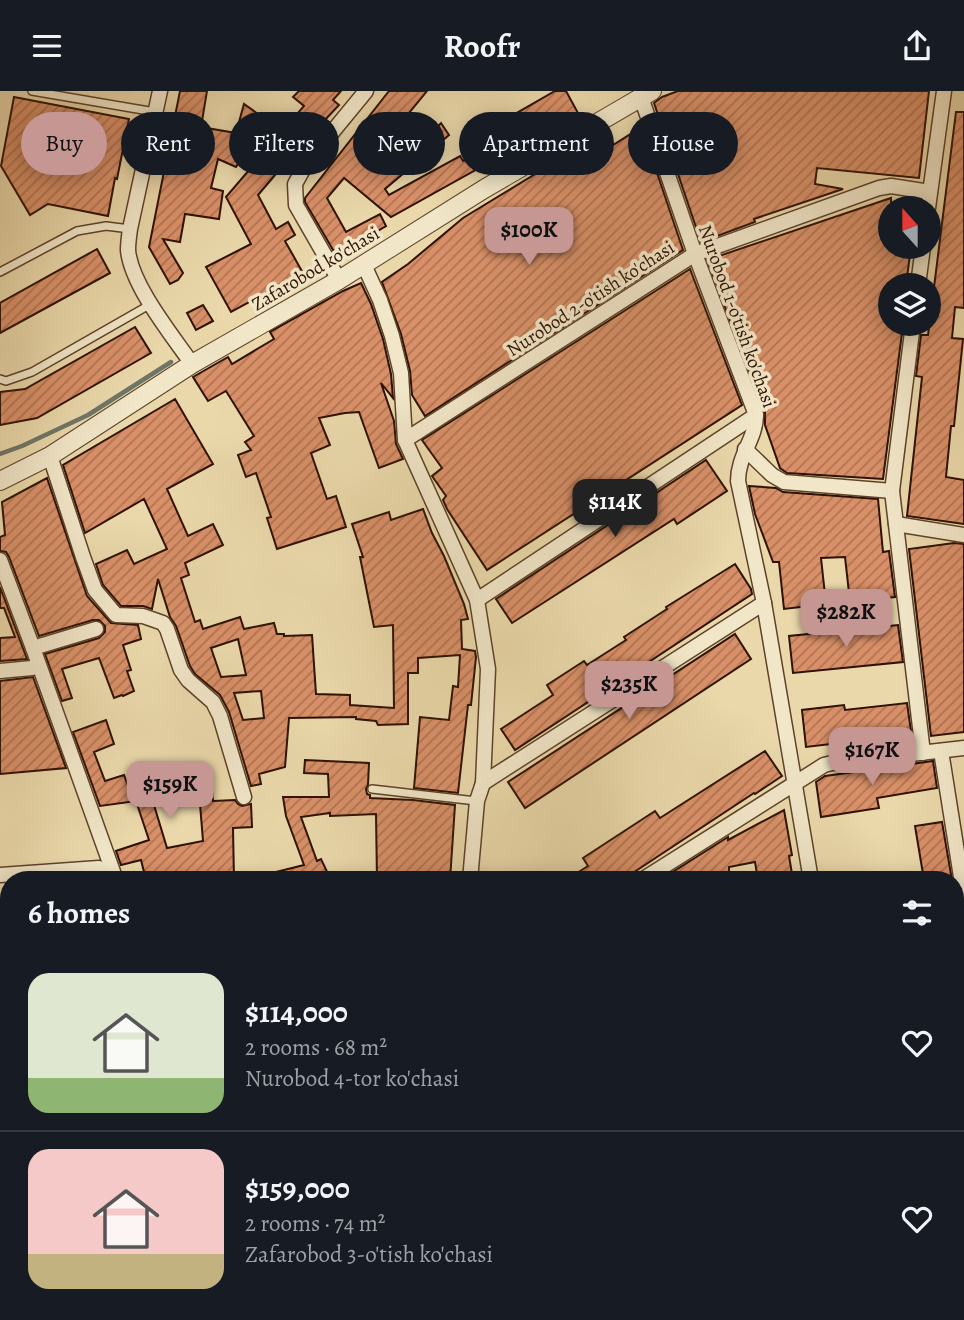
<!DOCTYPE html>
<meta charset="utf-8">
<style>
:root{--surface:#171b24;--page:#242831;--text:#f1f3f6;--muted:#9ea1a6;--line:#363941;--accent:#c59692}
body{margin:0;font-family:Alegreya,serif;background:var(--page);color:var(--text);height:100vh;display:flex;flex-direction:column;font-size:26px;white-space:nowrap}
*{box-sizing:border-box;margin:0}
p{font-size:23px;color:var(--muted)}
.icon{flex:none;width:38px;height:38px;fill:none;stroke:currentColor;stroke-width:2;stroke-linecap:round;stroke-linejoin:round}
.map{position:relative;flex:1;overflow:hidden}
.drawer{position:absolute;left:0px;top:780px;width:964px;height:450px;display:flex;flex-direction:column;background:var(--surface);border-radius:28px 28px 0 0;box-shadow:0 4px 18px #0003}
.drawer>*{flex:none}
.banner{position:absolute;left:21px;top:21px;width:922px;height:63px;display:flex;gap:14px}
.needle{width:46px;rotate:339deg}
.fabs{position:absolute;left:878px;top:105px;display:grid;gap:14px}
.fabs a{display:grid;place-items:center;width:63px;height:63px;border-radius:50%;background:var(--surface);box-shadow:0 4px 18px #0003;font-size:35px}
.price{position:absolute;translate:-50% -60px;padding:0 16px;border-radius:14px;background:var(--accent);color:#111;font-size:23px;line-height:46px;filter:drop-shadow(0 2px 4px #0008)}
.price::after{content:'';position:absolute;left:50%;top:42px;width:21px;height:16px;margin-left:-10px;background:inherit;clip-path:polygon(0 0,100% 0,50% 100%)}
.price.selected{background:#222;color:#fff}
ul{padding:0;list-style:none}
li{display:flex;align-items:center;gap:21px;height:175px;padding:0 28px}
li+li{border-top:2px solid var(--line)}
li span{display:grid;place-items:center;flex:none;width:196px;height:140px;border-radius:21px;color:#555}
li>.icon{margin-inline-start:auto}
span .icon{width:84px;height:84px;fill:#fffc;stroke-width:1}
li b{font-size:30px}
h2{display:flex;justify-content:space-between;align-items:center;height:84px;padding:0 28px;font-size:30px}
.chip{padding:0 24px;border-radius:32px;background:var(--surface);box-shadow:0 4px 18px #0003;font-size:24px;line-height:63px}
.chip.selected{background:var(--accent);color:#111}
header{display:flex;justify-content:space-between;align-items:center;height:91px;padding:0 28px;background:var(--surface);font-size:32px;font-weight:600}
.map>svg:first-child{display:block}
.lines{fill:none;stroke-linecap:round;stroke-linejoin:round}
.stream{stroke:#6e7668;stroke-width:4.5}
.building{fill:url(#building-hatch);stroke:#2e1100;stroke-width:2;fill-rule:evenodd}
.service-casing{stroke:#5d432a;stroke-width:10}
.minor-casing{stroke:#5d432a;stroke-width:17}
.tertiary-casing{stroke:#5d432a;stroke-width:20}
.service{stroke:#f1e6c8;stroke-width:7}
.minor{stroke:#f1e6c8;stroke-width:14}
.tertiary{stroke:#f1e6c8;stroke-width:18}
.labels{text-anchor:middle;stroke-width:7;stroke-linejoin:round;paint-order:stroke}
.street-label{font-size:19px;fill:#2e1100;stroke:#f1e6c8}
</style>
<header><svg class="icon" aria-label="menu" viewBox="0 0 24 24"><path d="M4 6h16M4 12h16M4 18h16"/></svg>Roofr<svg class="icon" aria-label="share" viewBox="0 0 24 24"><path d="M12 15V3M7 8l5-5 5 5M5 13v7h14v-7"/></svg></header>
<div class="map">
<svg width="964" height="1229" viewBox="0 0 964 1229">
<defs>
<pattern id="building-hatch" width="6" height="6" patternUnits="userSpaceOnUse" patternTransform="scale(1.75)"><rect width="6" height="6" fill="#d99068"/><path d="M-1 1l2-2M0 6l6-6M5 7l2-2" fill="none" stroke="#b07453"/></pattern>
</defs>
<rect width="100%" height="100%" fill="#ead8aa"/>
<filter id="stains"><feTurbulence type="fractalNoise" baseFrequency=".00286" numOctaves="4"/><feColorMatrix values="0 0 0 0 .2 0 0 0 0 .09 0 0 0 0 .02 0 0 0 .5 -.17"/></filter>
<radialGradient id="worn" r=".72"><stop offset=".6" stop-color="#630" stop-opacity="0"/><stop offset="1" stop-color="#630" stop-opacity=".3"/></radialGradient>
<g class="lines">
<!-- stream -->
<polyline class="stream" points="0,363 22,355 88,324 171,271"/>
</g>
<!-- building -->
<g class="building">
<polygon points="180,0 207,0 201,36 236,42 244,13 265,28 236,76 218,68 211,97 223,100 219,128 185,123 180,151 163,148 183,182 178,189 170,193 149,156"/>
<polygon points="299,0 341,0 333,9 339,14 323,31 321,30 258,104 276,138 288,131 295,144 285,150 303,182 231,221 206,176 251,153 226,106 304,15 293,6"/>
<polygon points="389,0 427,0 381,56 401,73 441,32 449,44 385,98 389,104 460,65 463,70 492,54 488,47 505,38 501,31 555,0 566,0 578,22 391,126 344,87 327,107 346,141 380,123 386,135 336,164 305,111 305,107"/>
<polygon points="678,0 929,0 919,87 817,77 815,93 843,98 754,128 755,131 701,151 654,12 662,6"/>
<polygon points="14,6 129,28 117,88 115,87 108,125 48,113 30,124 1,75"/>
<polygon points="956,21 964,21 964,217 955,216 952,247 963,248 954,335 951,335 946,386 964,389 964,433 907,425 922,286 916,285 921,244 928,244"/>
<polygon points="637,39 649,58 683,159 425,325 412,304 410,280 401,243 382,191 408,173 463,127 563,66 572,80"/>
<polygon points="891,107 891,156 911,156 906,194 891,194 891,233 902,233 901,242 902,242 883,388 787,382 780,377 765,334 765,321 707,169"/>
<polygon points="97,158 110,182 0,242 0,212"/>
<polygon points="690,178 742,314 487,479 447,418 443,409 446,405 432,385 442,377 422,349"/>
<polygon points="361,192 371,213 383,248 391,283 393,307 381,292 394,330 396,353 403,368 379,377 359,321 345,322 319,327 330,354 311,362 327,408 336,405 346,436 277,458 267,427 271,426 256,382 246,386 238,364 251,359 245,351 254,345 226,300 208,310 193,286 228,266 232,273 274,248 270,241 343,200"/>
<polygon points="203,214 213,230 196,239 187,222"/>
<polygon points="135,236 151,262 37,327 0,334 0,301 25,298"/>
<path d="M175,308L213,373L167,398L188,445L213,433L223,454L185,472L189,484L181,487L195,531L200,529L203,538L240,526L244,538L274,532L277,543H284V545L312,544L316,603L350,604V614L394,617L393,534L374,536L360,466H363L352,433L389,421L391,429L423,418L432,442L444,465L464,513L468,528L461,529L462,558L475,560L476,566L471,614H468L458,702L414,697L420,626L449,629L453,595L458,596L460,564L418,567V582H408V633L378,634L376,630L356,628V626L289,627L285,676L259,683L261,693L251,695L229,621L220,604L195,583L190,575L176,535L170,526L158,488L152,518L143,515H121L103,494L96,473L127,459L134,473L167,458L144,408L85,442L63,374ZM238,548L246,584L221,586L211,557ZM261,600L264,627L243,629L234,602Z"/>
<polygon points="706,369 727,400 677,433 674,428 512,532 496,508"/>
<polygon points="47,387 87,505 111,532 138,534 141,548 123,554 131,579 127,580 134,600 123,605 122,604 114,607 99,567 62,578 72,607 62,610 45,563 99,547 105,541 105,535 99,529 93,529 39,545 9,466 6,461 0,460 0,446 5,444 2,411"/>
<polygon points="749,395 776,397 783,401 878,408 883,461 889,460 895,506 850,511 845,466 821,467 826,513 784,518 779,471 773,471 755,423"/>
<polygon points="954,452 964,453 964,641 931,645 909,458"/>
<polygon points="735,473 751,498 752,503 515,659 501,638 553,604 547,594 584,570 587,574 626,549 624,546 667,518 666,516"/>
<polygon points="0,496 27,568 0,570 0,547 15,546 4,517 0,517"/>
<polygon points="898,534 903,571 793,582 789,545"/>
<polygon points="735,543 751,568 525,717 508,691"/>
<polygon points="33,586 66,677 0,683 0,590"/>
<polygon points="907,612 912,647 908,647 908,649 866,654 865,649 806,656 802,619 844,614 845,619"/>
<path d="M106,629L114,653L94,661L105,690L124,684L129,698H212L213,710L235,709L238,713L242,715L251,713L252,736L233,737L234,789H198L197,782L173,787L174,789H146L141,769L121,774L116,760L149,749L136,710L100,715L73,641ZM200,713L203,750L167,757L154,714Z"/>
<polygon points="765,660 782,685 755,703 754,702 622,789 566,789 588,775 583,767 655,720 660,727"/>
<polygon points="305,669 369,672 368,694 366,698 367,703 370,704 370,707 413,709 455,714 450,789 377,789 376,723 330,725 330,722 301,726 317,770 321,768 331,789 261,789 260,785 304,774 286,725 283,706 329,706 328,683 304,682"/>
<polygon points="933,670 937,697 877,707 879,717 821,726 816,691 825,685"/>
<polygon points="784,719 792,764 789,765 793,789 758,789 755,771 729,776 729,789 660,789 728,746 728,749"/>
<polygon points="942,731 952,789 924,789 915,735"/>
</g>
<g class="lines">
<!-- service casing -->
<g class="service-casing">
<g id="service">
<polyline points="32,0 155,21"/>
<polyline points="0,181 77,140 106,135 130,138"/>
<polyline points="0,288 6,290 32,281 151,213"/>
<polyline points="372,698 476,710"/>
</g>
</g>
<!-- minor casing -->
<g class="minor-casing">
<g id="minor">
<path d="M160,0L130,138C129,145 128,152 128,159C131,194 172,244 192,273"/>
<path d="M641,6L695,163L756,324C756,348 738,364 738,390L764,512L811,789"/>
<polyline points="928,117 944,0"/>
<polyline points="364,174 380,209 392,245 401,282 405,349 477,509 488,578 483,692 477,710 470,789"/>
<polyline points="339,189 296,114 295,93 306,73 366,0"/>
<polyline points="918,194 923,156"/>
<polyline points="913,233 892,400 923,662"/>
<polyline points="405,349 695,163 879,97 891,95 930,101"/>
<polyline points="745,358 772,384 784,391 892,400"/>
<polyline points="50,365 83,466 95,499 116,524 143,525 163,532 167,538 181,579 188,589 213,611 220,625 244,706"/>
<polyline points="896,433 964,444"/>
<polyline points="0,469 33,557 116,789"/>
<polyline points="477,509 756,324"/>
<polyline points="33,557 96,538"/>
<polyline points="0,580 32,577"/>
<polyline points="941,660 964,805"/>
<polyline points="483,692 764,512"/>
<polyline points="0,784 99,777"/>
<polyline points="642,789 824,674 832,672 964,657"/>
<polyline points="0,994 9,993"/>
<polyline points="0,1138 9,1135"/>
<polyline points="956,1182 964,1190"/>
</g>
</g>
<!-- tertiary casing -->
<g class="tertiary-casing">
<polyline id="tertiary" points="0,390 50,365 192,273 339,189 484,98 652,0"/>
</g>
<!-- service -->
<use href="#service" class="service"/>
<!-- minor -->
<use href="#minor" class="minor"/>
<!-- tertiary -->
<use href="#tertiary" class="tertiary"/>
</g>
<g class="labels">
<!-- street labels -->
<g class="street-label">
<text transform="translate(315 177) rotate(-31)" y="7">Zafarobod ko'chasi</text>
<text transform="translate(590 207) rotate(-33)" y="7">Nurobod 2-o'tish ko'chasi</text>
<text transform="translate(738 225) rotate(70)" y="7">Nurobod 1-o'tish ko'chasi</text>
</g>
</g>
<rect width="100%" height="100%" filter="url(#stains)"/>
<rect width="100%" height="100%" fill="url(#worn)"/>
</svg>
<div class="fabs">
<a><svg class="needle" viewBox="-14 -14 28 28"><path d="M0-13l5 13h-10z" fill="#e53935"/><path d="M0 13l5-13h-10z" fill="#9ea1a6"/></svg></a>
<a><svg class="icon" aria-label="layers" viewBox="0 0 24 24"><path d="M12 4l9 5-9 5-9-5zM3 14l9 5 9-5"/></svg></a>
</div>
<b class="price" style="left:529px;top:176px">$100K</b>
<b class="price selected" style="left:615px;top:448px">$114K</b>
<b class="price" style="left:846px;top:558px">$282K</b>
<b class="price" style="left:629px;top:630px">$235K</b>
<b class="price" style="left:872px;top:696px">$167K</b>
<b class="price" style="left:170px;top:730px">$159K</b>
<div class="banner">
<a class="chip selected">Buy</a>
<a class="chip">Rent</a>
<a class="chip">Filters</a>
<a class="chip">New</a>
<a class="chip">Apartment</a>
<a class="chip">House</a>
</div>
<section class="drawer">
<h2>6 homes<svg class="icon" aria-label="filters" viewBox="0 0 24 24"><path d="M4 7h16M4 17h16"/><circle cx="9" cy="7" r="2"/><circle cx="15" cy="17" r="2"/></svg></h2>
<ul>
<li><span style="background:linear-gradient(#dfe7d0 75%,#8fb573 0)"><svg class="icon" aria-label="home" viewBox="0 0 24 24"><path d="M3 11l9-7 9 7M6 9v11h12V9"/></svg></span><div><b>$114,000</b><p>2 rooms · 68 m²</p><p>Nurobod 4-tor ko'chasi</p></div><svg class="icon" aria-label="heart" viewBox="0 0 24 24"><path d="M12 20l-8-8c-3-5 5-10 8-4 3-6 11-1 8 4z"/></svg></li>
<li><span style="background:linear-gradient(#f6c9c9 75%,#c2b280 0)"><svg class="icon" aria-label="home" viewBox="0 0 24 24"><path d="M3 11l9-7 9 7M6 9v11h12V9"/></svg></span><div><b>$159,000</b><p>2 rooms · 74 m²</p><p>Zafarobod 3-o'tish ko'chasi</p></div><svg class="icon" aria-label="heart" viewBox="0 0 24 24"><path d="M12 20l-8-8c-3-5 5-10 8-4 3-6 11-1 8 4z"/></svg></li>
</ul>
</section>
</div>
